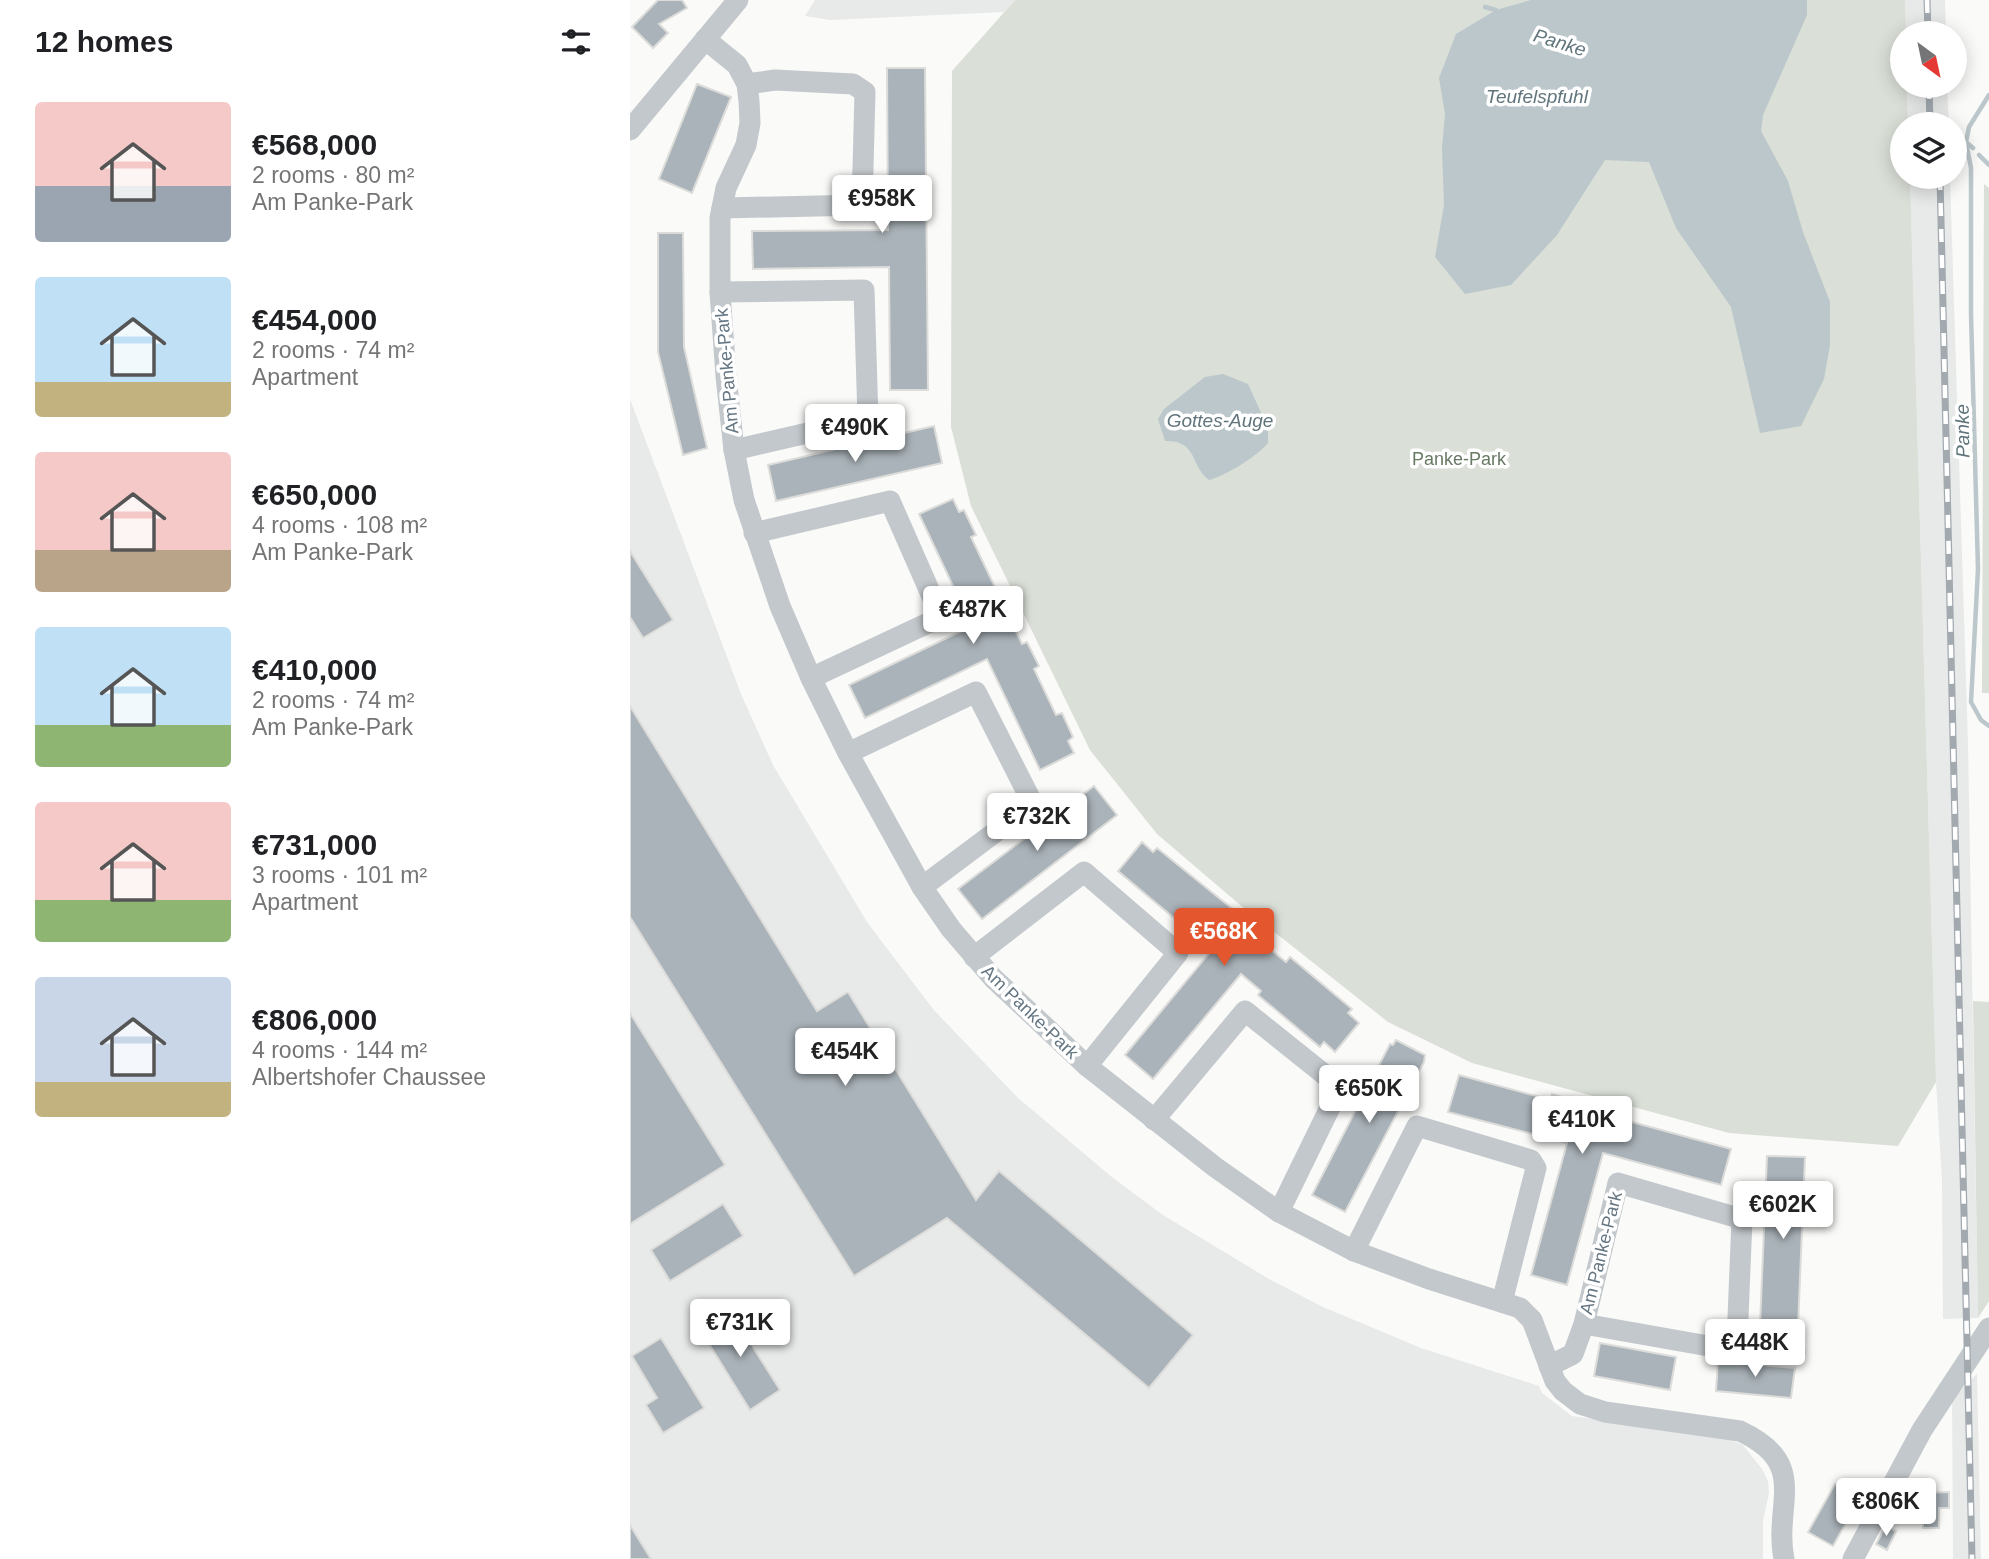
<!DOCTYPE html>
<meta charset="utf-8">
<style>
:root{--surface:#fff;--page:#f6f6f6;--text:#202124;--muted:#757577;--accent:#e4572e}
body{margin:0;font-family:Helvetica,sans-serif;background:var(--page);color:var(--text);height:100vh;display:flex;flex-direction:column;font-size:26px;white-space:nowrap}
*{box-sizing:border-box;margin:0}
p{font-size:23px;color:var(--muted)}
.icon{flex:none;width:38px;height:38px;fill:none;stroke:currentColor;stroke-width:2;stroke-linecap:round;stroke-linejoin:round}
.map{position:relative;flex:1;overflow:hidden}
.details{display:flex;flex-direction:column;background:var(--surface);width:630px}
.details>*{flex:none}
.needle{width:46px;rotate:147deg}
.controls{position:absolute;left:1260px;top:21px;display:grid;gap:14px}
.controls a{display:grid;place-items:center;width:77px;height:77px;border-radius:50%;background:var(--surface);box-shadow:0 4px 18px #0003;font-size:35px}
.price{position:absolute;translate:-50% -60px;padding:0 16px;border-radius:7px;background:#fff;color:#222;font-size:23px;line-height:46px;filter:drop-shadow(0 2px 4px #0008)}
.price::after{content:'';position:absolute;left:50%;top:42px;width:21px;height:16px;margin-left:-10px;background:inherit;clip-path:polygon(0 0,100% 0,50% 100%)}
.price.active{background:var(--accent);color:#fff}
ul{padding:0;list-style:none}
li{display:flex;align-items:center;gap:21px;height:175px;padding:0 35px}
li span{display:grid;place-items:center;flex:none;width:196px;height:140px;border-radius:7px;color:#555}
li>.icon{margin-inline-start:auto}
span .icon{width:84px;height:84px;fill:#fffc;stroke-width:1}
li b{font-size:30px}
h2{display:flex;justify-content:space-between;align-items:center;height:84px;padding:0 35px;font-size:30px}
main{display:flex;flex:1;min-height:0}
.map>svg:first-child{display:block}
.built{fill:#e8e9e9}
.green{fill:#dadfd7}
.water{fill:#bbc7cb}
.lines{fill:none;stroke-linecap:round;stroke-linejoin:round}
.stream{stroke:#bbc7cb;stroke-width:4.5}
.building{fill:#aab3b9;stroke:#dcdcda;stroke-width:2}
.minor{stroke:#c3c8cc;stroke-width:21}
.rail-casing{stroke:#a2aab0;stroke-width:7}
.rail{stroke:#fff;stroke-width:4.5;stroke-dasharray:13;stroke-linecap:butt}
.labels{text-anchor:middle;stroke-width:7;stroke-linejoin:round;paint-order:stroke}
.street-label{font-size:18px;fill:#657683;stroke:#fff}
.park-label{font-size:18px;fill:#687a64;stroke:#fff}
.water-label{font-size:19px;font-style:italic;fill:#60757c;stroke:#fff}
</style>
<main>
<section class="details">
<h2>12 homes<svg class="icon" aria-label="filters" viewBox="0 0 24 24"><path d="M4 7h16M4 17h16"/><circle cx="9" cy="7" r="2"/><circle cx="15" cy="17" r="2"/></svg></h2>
<ul>
<li><span style="background:linear-gradient(#f6c9c9 60%,#9aa5b1 0)"><svg class="icon" aria-label="home" viewBox="0 0 24 24"><path d="M3 11l9-7 9 7M6 9v11h12V9"/></svg></span><div><b>€568,000</b><p>2 rooms · 80 m²</p><p>Am Panke-Park</p></div></li>
<li><span style="background:linear-gradient(#bfe0f5 75%,#c2b280 0)"><svg class="icon" aria-label="home" viewBox="0 0 24 24"><path d="M3 11l9-7 9 7M6 9v11h12V9"/></svg></span><div><b>€454,000</b><p>2 rooms · 74 m²</p><p>Apartment</p></div></li>
<li><span style="background:linear-gradient(#f6c9c9 70%,#b9a48a 0)"><svg class="icon" aria-label="home" viewBox="0 0 24 24"><path d="M3 11l9-7 9 7M6 9v11h12V9"/></svg></span><div><b>€650,000</b><p>4 rooms · 108 m²</p><p>Am Panke-Park</p></div></li>
<li><span style="background:linear-gradient(#bfe0f5 70%,#8fb573 0)"><svg class="icon" aria-label="home" viewBox="0 0 24 24"><path d="M3 11l9-7 9 7M6 9v11h12V9"/></svg></span><div><b>€410,000</b><p>2 rooms · 74 m²</p><p>Am Panke-Park</p></div></li>
<li><span style="background:linear-gradient(#f6c9c9 70%,#8fb573 0)"><svg class="icon" aria-label="home" viewBox="0 0 24 24"><path d="M3 11l9-7 9 7M6 9v11h12V9"/></svg></span><div><b>€731,000</b><p>3 rooms · 101 m²</p><p>Apartment</p></div></li>
<li><span style="background:linear-gradient(#c9d6e8 75%,#c2b280 0)"><svg class="icon" aria-label="home" viewBox="0 0 24 24"><path d="M3 11l9-7 9 7M6 9v11h12V9"/></svg></span><div><b>€806,000</b><p>4 rooms · 144 m²</p><p>Albertshofer Chaussee</p></div></li>
</ul>
</section>
<div class="map">
<svg width="1359" height="1559" viewBox="0 0 1359 1559">
<rect width="100%" height="100%" fill="#fafaf8"/>
<!-- built -->
<g class="built">
<polygon points="185,0 385,0 374,12 200,20 175,16"/>
<polygon points="1275,0 1315,0 1316,33 1276,33"/>
<polygon points="1277,86 1317,86 1319,124 1278,124"/>
<polygon points="1280,177 1320,177 1338,743 1348,1318 1313,1319 1312,1180 1306,1082"/>
<polygon points="0,399 111,694 143,765 237,922 303,1009 387,1097 483,1178 533,1215 639,1279 693,1307 791,1348 909,1386 912,1393 942,1416 1099,1439 1113,1445 1132,1469 1138,1481 1139,1493 1133,1521 1133,1559 0,1559"/>
<polygon points="1347,1374 1351,1559 1323,1559 1322,1398"/>
</g>
<!-- green -->
<g class="green">
<polygon points="385,0 1275,0 1276,33 1272,33 1272,86 1277,86 1278,124 1272,124 1272,177 1280,177 1306,1082 1268,1146 1099,1133 842,1063 758,1022 609,904 527,834 460,750 341,506 321,427 322,71"/>
<polygon points="1354,184 1359,188 1359,693 1352,693"/>
<polygon points="1343,1001 1359,1002 1359,1301 1348,1318"/>
</g>
<!-- water -->
<g class="water">
<polygon points="901,0 1177,0 1177,15 1133,115 1131,131 1158,181 1173,232 1200,302 1200,345 1194,379 1171,426 1130,433 1101,307 1046,228 1019,162 975,160 927,235 881,285 835,294 805,257 814,205 812,148 815,114 809,78 826,34 866,10"/>
<path d="M593,374L618,384L638,428V443C626,457 597,475 579,480C560,466 568,440 535,441L528,419L534,409L575,377Z"/>
</g>
<g class="lines">
<!-- stream -->
<g class="stream">
<polyline points="855,7 866,10 868,15"/>
<polyline points="1325,140 1336,142 1341,168 1341,314 1348,569 1341,702 1351,720 1359,726"/>
<polyline points="1343,148 1336,142 1339,127 1359,95"/>
<polyline points="1349,155 1359,165"/>
</g>
</g>
<!-- building -->
<g class="building">
<polygon points="28,0 52,0 57,8 29,24 38,33 23,48 2,27"/>
<polygon points="257,68 295,68 298,390 260,390 259,267 123,269 122,231 258,230"/>
<polygon points="67,84 101,97 62,193 29,179"/>
<polygon points="28,233 53,233 54,347 77,448 53,455 28,352"/>
<polygon points="304,426 312,463 146,501 138,465"/>
<polygon points="323,499 329,512 334,510 346,535 341,537 392,644 397,642 409,666 404,669 426,715 432,713 443,737 438,741 444,753 410,770 357,659 235,718 219,685 342,626 289,514"/>
<polygon points="0,551 43,620 13,638 0,617"/>
<polygon points="0,706 187,1011 218,992 346,1200 369,1171 563,1335 519,1388 317,1218 224,1276 0,917"/>
<polygon points="464,786 487,815 352,919 328,889"/>
<polygon points="512,842 523,852 527,848 610,915 606,921 656,962 660,957 722,1009 718,1013 729,1023 705,1052 694,1042 690,1047 628,995 631,991 611,974 523,1079 495,1055 582,950 488,871"/>
<polygon points="0,1013 95,1165 0,1224"/>
<polygon points="766,1040 795,1055 794,1062 715,1212 682,1195 760,1044 763,1045"/>
<polygon points="829,1075 921,1100 922,1094 959,1105 958,1110 1101,1149 1091,1185 973,1153 937,1285 901,1275 937,1143 818,1112"/>
<polygon points="1137,1156 1175,1157 1168,1327 1130,1325"/>
<polygon points="93,1204 113,1236 40,1281 21,1250"/>
<polygon points="99,1309 150,1390 120,1410 69,1328"/>
<polygon points="31,1338 74,1408 33,1433 16,1405 27,1398 2,1356"/>
<polygon points="970,1343 1046,1357 1040,1390 964,1376"/>
<polygon points="1088,1361 1165,1368 1161,1398 1086,1391"/>
<polygon points="1205,1484 1230,1498 1203,1546 1178,1532"/>
<polygon points="1319,1492 1319,1508 1309,1508 1309,1528 1293,1528 1293,1493"/>
<polygon points="0,1525 21,1559 0,1559"/>
<polygon points="1256,1526 1266,1531 1257,1550 1246,1544"/>
</g>
<g class="lines">
<!-- minor -->
<g class="minor">
<path d="M75,39L107,65L117,84L119,101L120,123L116,145L96,188L90,218V292L96,376L104,450L114,500L150,606L181,678L218,753L292,887L321,929L363,978L457,1066L585,1167L649,1212L724,1251L799,1279L890,1308L902,1320L925,1381L933,1391L950,1404L975,1412L1110,1431C1181,1464 1143,1504 1154,1559"/>
<polyline points="0,130 108,0"/>
<polyline points="92,208 232,205 235,92 223,84 145,80 117,84"/>
<polyline points="90,292 234,290 238,419 104,450"/>
<polyline points="124,533 260,501 311,617 181,678"/>
<polyline points="218,753 346,692 403,804 292,887"/>
<polyline points="344,957 454,872 548,953 457,1066"/>
<polyline points="524,1120 615,1011 710,1087 649,1212"/>
<polyline points="724,1251 787,1126 901,1160 906,1168 872,1302"/>
<polyline points="954,1324 1084,1347 1107,1342 1165,1352"/>
<polyline points="919,1366 943,1354 954,1324 988,1183 1112,1219 1107,1342"/>
<polyline points="1223,1559 1292,1430 1359,1328"/>
</g>
<!-- rail casing -->
<g class="rail-casing">
<g id="rail">
<polyline points="1297,0 1298,33"/>
<polyline points="1299,86 1300,124"/>
<polyline points="1310,177 1342,1559"/>
</g>
</g>
<!-- rail -->
<use href="#rail" class="rail"/>
</g>
<g class="labels">
<!-- street labels -->
<g class="street-label">
<text transform="translate(97 371) rotate(-95)" y="6">Am Panke-Park</text>
<text transform="translate(400 1012) rotate(44)" y="6">Am Panke-Park</text>
<text transform="translate(971 1253) rotate(-76)" y="6">Am Panke-Park</text>
</g>
<!-- park labels -->
<g class="park-label">
<text x="829" y="465">Panke-Park</text>
</g>
<!-- water labels -->
<g class="water-label">
<text transform="translate(930 42) rotate(17)" y="7">Panke</text>
<text x="907" y="103">Teufelspfuhl</text>
<text x="590" y="427">Gottes-Auge</text>
<text transform="translate(1332 431) rotate(-91)" y="7">Panke</text>
</g>
</g>
</svg>
<div class="controls">
<a><svg class="needle" viewBox="-14 -14 28 28"><path d="M0-13l5 13h-10z" fill="#e53935"/><path d="M0 13l5-13h-10z" fill="#757577"/></svg></a>
<a><svg class="icon" aria-label="layers" viewBox="0 0 24 24"><path d="M12 4l9 5-9 5-9-5zM3 14l9 5 9-5"/></svg></a>
</div>
<b class="price" style="left:252px;top:235px">€958K</b>
<b class="price" style="left:225px;top:464px">€490K</b>
<b class="price" style="left:343px;top:646px">€487K</b>
<b class="price" style="left:407px;top:853px">€732K</b>
<b class="price active" style="left:594px;top:968px">€568K</b>
<b class="price" style="left:215px;top:1088px">€454K</b>
<b class="price" style="left:739px;top:1125px">€650K</b>
<b class="price" style="left:952px;top:1156px">€410K</b>
<b class="price" style="left:1153px;top:1241px">€602K</b>
<b class="price" style="left:110px;top:1359px">€731K</b>
<b class="price" style="left:1125px;top:1379px">€448K</b>
<b class="price" style="left:1256px;top:1538px">€806K</b>
</div>
</main>
